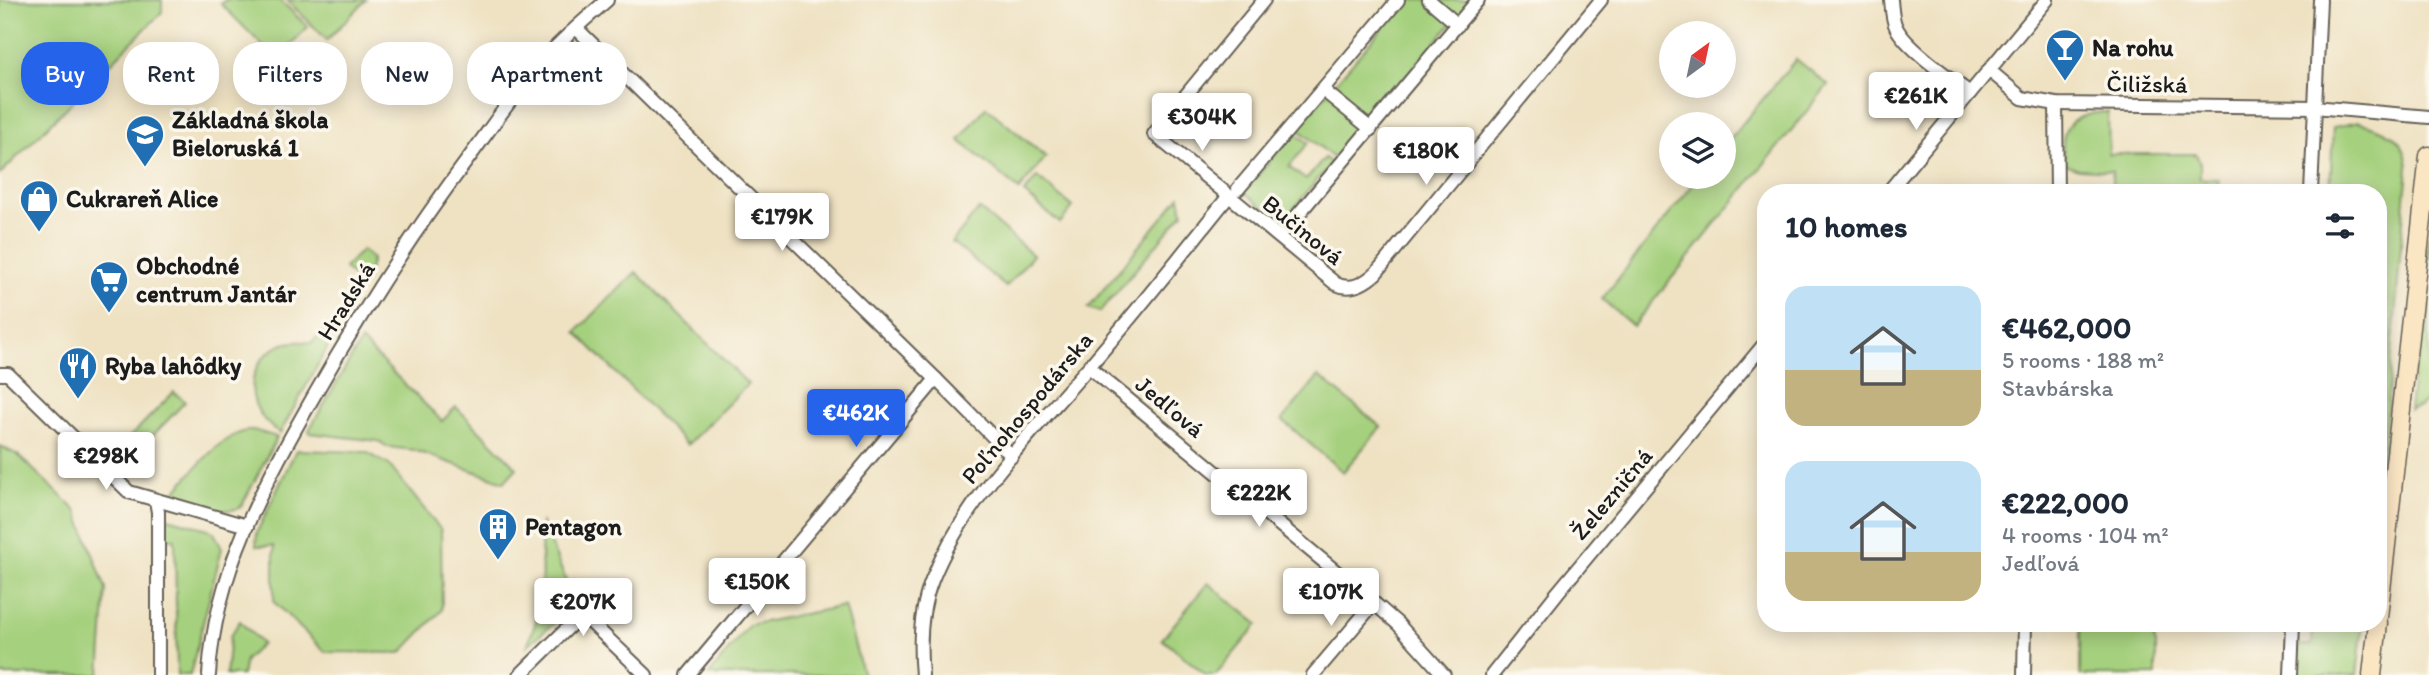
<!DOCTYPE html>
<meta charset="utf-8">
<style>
:root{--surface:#fff;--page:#f2f2f3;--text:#1f2937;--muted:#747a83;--accent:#2563eb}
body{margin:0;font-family:Itim,sans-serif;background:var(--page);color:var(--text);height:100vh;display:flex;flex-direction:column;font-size:26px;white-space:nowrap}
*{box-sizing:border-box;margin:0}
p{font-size:23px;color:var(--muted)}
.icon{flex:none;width:38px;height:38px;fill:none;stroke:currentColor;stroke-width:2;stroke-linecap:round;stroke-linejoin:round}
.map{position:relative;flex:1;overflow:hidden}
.drawer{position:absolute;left:1757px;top:184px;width:630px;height:448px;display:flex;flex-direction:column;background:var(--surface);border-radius:28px;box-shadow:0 4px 18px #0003}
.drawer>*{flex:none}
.guide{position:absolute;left:21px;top:42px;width:665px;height:63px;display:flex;gap:14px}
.needle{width:46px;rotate:33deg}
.controls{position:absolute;left:1659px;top:21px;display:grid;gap:14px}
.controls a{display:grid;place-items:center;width:77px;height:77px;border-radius:50%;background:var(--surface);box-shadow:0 4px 18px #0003;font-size:35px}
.price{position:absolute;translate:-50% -60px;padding:0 16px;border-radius:7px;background:#fff;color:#222;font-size:23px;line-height:46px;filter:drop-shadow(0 2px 4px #0008)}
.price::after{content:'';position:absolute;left:50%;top:42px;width:21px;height:16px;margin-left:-10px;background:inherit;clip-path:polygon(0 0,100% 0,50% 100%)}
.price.active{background:var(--accent);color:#fff}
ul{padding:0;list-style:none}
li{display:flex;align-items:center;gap:21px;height:175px;padding:0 28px}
li span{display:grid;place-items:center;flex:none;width:196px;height:140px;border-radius:21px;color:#555}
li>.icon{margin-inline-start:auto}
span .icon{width:84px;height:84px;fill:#fffc;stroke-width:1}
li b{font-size:30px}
h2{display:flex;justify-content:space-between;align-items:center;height:84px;padding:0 28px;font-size:30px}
.tag{padding:0 24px;border-radius:28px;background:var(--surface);box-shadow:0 4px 18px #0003;font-size:24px;line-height:63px}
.tag.active{background:var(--accent);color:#fff}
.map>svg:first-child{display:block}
.green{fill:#a5d07d;stroke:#60764c;stroke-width:2}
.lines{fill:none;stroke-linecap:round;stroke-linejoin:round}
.street-casing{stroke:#666156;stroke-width:16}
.secondary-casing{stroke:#666156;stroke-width:21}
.street{stroke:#fff;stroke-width:12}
.secondary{stroke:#fbe6c4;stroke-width:18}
.labels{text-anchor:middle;stroke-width:7;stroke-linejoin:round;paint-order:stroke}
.poi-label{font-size:24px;font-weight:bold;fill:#1c1c1c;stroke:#fbf7ec;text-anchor:start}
.street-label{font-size:24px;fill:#1c1c1c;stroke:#fbf7ec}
</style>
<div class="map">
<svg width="2429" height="675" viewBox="0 0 2429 675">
<rect width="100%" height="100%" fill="#fbf7ec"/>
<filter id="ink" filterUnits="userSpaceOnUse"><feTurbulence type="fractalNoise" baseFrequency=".0143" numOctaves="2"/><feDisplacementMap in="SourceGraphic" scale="14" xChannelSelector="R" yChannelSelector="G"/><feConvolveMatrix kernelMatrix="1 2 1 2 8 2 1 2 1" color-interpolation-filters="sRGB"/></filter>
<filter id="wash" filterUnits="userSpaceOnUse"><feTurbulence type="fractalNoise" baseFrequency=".00686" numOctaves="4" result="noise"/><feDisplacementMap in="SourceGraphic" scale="28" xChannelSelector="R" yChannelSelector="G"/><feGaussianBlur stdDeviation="1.57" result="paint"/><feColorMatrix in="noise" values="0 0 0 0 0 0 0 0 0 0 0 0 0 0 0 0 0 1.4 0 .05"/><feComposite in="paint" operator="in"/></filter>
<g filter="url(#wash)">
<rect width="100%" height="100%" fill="#efe2c3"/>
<!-- green -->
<g class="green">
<polygon points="0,0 162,0 162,12 0,174"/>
<polygon points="225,0 280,0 308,27 276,59 221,4"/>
<polygon points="287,0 366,0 327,40"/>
<polygon points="1406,0 1472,0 1335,159 1297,128"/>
<polygon points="1796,59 1828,85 1633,326 1602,299 1699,177 1724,177 1724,146"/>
<polygon points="986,107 1046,157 1019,190 959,140"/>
<path d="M2108,112L2109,154H2196L2200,163V179H2219L2218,192H2112V171L2078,169L2066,164C2055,126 2074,113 2108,112Z"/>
<path d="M2358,122C2385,129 2406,136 2408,168C2397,275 2392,382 2378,489V192H2330L2333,127Z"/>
<polygon points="1294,132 1308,143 1289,167 1306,180 1325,158 1331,163 1282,223 1244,192"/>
<polygon points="1037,177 1073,207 1060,223 1024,193"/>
<polygon points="1180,196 1183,213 1100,312 1088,308"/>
<polygon points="979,209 1033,255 1006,287 952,242"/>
<polygon points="2429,234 2429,397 2420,407 2409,410"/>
<path d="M362,250L372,259L366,281C357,282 351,274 344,268Z"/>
<polygon points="636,272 748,384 687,445 576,332"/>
<path d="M331,324L337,327L336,332L280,433C229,402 254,332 311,343Z"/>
<polygon points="361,341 442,421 456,407 517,468 504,482 414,450 388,447 378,441 310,433 309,430"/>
<polygon points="1319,376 1381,427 1343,472 1282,420"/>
<polygon points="174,392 185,402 137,452 146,461 137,470 117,450"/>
<path d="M253,430L277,437L241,507C221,517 190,502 170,497C192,474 220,432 253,430Z"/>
<polygon points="0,446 18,455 77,511 106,589 100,675 0,675"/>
<polygon points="296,450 366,452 389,465 441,530 442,610 401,653 325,652 274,602 274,546 256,546 257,532"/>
<polygon points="168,518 208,529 214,533 222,548 190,675 177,675 175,539 163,539 164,523"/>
<polygon points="541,521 576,604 527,646 542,605"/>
<polygon points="1208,583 1258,624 1216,675 1206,675 1162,639"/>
<polygon points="844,606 863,675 709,675 749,625"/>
<polygon points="240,621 262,644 245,660 242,675 226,675 230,636"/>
<polygon points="2080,623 2148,623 2156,644 2156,675 2080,675"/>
<polygon points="2313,623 2363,623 2357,675 2298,675 2299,645 2312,645"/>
</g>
</g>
<g filter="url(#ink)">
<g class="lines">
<!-- street casing -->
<g class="street-casing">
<g id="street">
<path d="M1264,0L1154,134L1336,284C1351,291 1364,284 1376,273L1601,0"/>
<polyline points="1429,0 1458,25"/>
<path d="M1891,0C1892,9 1892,19 1896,27C1905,47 1951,79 1970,93"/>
<polyline points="576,28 936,379 1012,456"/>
<polyline points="1989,70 2022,98 2056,104 2314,107 2429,117"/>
<polyline points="1323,90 1371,129"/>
<polyline points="2056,104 2057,192"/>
<polyline points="1238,189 1398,0"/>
<polyline points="1888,192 2047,0"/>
<polyline points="2311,192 2320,0"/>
<polyline points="1286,229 1478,0"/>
<polyline points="1089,367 1374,603 1398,624 1444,675"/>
<polyline points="0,374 8,374 129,492 247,526"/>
<polyline points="156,501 158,512 158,675"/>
<path d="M209,675C214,574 266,480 315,394C361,313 412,234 468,159C493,125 517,89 545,58C564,37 586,19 607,0"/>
<polyline points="520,675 582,614 646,675"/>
<polyline points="688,675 936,379"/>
<path d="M922,675C919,644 920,610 932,580C964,500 1030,435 1086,370C1135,314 1181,255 1228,197"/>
<polyline points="1313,675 1374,603"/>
<polyline points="1492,675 1558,592 1766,342"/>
<polyline points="2024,675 2025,623"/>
<polyline points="2291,675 2293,623"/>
</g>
</g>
<!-- secondary casing -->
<g class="secondary-casing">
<g id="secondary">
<polyline points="2378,617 2429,156"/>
<polyline points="2372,675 2378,623"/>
</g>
</g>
<!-- street -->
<use href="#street" class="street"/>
<!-- secondary -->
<use href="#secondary" class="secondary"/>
</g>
</g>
<!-- icons -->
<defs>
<g id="bar-pin" transform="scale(2.0125)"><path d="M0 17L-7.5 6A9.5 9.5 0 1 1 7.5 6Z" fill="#1f6fb2" stroke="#fbf7ec"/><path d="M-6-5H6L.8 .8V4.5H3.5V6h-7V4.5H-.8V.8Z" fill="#fff"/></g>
<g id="school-pin" transform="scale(2.0125)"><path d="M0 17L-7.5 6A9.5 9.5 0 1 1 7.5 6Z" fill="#1f6fb2" stroke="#fbf7ec"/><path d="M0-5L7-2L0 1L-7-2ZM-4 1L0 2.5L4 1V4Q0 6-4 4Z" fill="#fff"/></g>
<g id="shop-pin" transform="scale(2.0125)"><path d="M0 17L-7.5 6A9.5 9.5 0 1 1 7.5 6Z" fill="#1f6fb2" stroke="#fbf7ec"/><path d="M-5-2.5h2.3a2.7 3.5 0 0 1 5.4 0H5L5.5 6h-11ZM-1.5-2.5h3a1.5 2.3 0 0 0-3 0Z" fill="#fff"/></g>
<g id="supermarket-pin" transform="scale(2.0125)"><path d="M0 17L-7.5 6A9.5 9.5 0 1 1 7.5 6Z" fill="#1f6fb2" stroke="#fbf7ec"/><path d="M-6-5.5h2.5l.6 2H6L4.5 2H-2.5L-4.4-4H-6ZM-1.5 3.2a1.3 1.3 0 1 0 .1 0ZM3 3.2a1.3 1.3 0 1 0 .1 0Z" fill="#fff"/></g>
<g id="restaurant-pin" transform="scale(2.0125)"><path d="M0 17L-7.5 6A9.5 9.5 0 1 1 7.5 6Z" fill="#1f6fb2" stroke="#fbf7ec"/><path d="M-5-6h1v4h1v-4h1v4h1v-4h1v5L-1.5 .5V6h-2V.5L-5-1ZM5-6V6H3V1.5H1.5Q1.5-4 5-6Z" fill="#fff"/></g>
<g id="building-pin" transform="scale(2.0125)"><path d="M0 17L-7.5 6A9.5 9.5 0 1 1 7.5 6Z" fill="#1f6fb2" stroke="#fbf7ec"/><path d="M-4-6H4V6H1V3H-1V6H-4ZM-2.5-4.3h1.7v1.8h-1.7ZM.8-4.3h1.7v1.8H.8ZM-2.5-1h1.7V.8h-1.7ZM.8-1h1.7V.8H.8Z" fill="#fff"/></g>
</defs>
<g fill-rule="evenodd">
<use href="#bar-pin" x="2065" y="48"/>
<use href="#school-pin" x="145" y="134"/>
<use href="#shop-pin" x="39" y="199"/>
<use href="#supermarket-pin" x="109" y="280"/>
<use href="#restaurant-pin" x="78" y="366"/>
<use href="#building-pin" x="498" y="527"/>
</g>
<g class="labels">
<!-- poi labels -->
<g class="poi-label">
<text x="2092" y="56">Na rohu</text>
<text x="172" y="128">Základná škola<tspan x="172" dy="28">Bieloruská 1</tspan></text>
<text x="66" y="207">Cukrareň Alice</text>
<text x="136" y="274">Obchodné<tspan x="136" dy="28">centrum Jantár</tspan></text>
<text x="105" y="374">Ryba lahôdky</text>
<text x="525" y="535">Pentagon</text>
</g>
<!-- street labels -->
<g class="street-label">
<text transform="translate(2147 84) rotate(1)" y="8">Čiližská</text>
<text transform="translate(1303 230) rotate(39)" y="8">Bučinová</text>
<text transform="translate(346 301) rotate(-58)" y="8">Hradská</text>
<text transform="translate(1170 407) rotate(40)" y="8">Jedľová</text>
<text transform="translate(1027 408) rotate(-50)" y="8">Poľnohospodárska</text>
<text transform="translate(1612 494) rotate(-50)" y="8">Železničná</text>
</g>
</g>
</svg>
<div class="controls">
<a><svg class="needle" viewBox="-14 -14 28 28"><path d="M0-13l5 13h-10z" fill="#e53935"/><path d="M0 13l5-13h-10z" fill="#747a83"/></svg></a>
<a><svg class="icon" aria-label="layers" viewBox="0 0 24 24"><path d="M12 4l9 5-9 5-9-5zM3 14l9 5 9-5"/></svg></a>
</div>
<b class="price" style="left:1916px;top:132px">€261K</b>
<b class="price" style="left:1202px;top:153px">€304K</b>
<b class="price" style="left:1426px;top:187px">€180K</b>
<b class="price" style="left:782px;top:253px">€179K</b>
<b class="price active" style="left:856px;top:449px">€462K</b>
<b class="price" style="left:106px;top:492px">€298K</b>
<b class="price" style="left:1259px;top:529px">€222K</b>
<b class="price" style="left:757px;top:618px">€150K</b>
<b class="price" style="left:1331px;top:628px">€107K</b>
<b class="price" style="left:583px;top:638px">€207K</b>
<div class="guide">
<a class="tag active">Buy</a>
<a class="tag">Rent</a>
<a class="tag">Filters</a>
<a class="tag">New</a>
<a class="tag">Apartment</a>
</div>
<section class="drawer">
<h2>10 homes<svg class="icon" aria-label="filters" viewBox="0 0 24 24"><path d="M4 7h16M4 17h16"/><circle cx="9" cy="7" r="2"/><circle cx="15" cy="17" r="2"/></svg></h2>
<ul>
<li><span style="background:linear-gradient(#bfe0f5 60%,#c2b280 0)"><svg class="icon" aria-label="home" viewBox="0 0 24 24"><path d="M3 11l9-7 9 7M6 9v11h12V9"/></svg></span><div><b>€462,000</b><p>5 rooms · 188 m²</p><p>Stavbárska</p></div></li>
<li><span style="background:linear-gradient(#bfe0f5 65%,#c2b280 0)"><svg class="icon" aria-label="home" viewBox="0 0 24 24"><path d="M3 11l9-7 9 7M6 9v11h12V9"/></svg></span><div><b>€222,000</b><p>4 rooms · 104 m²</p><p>Jedľová</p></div></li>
</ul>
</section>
</div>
